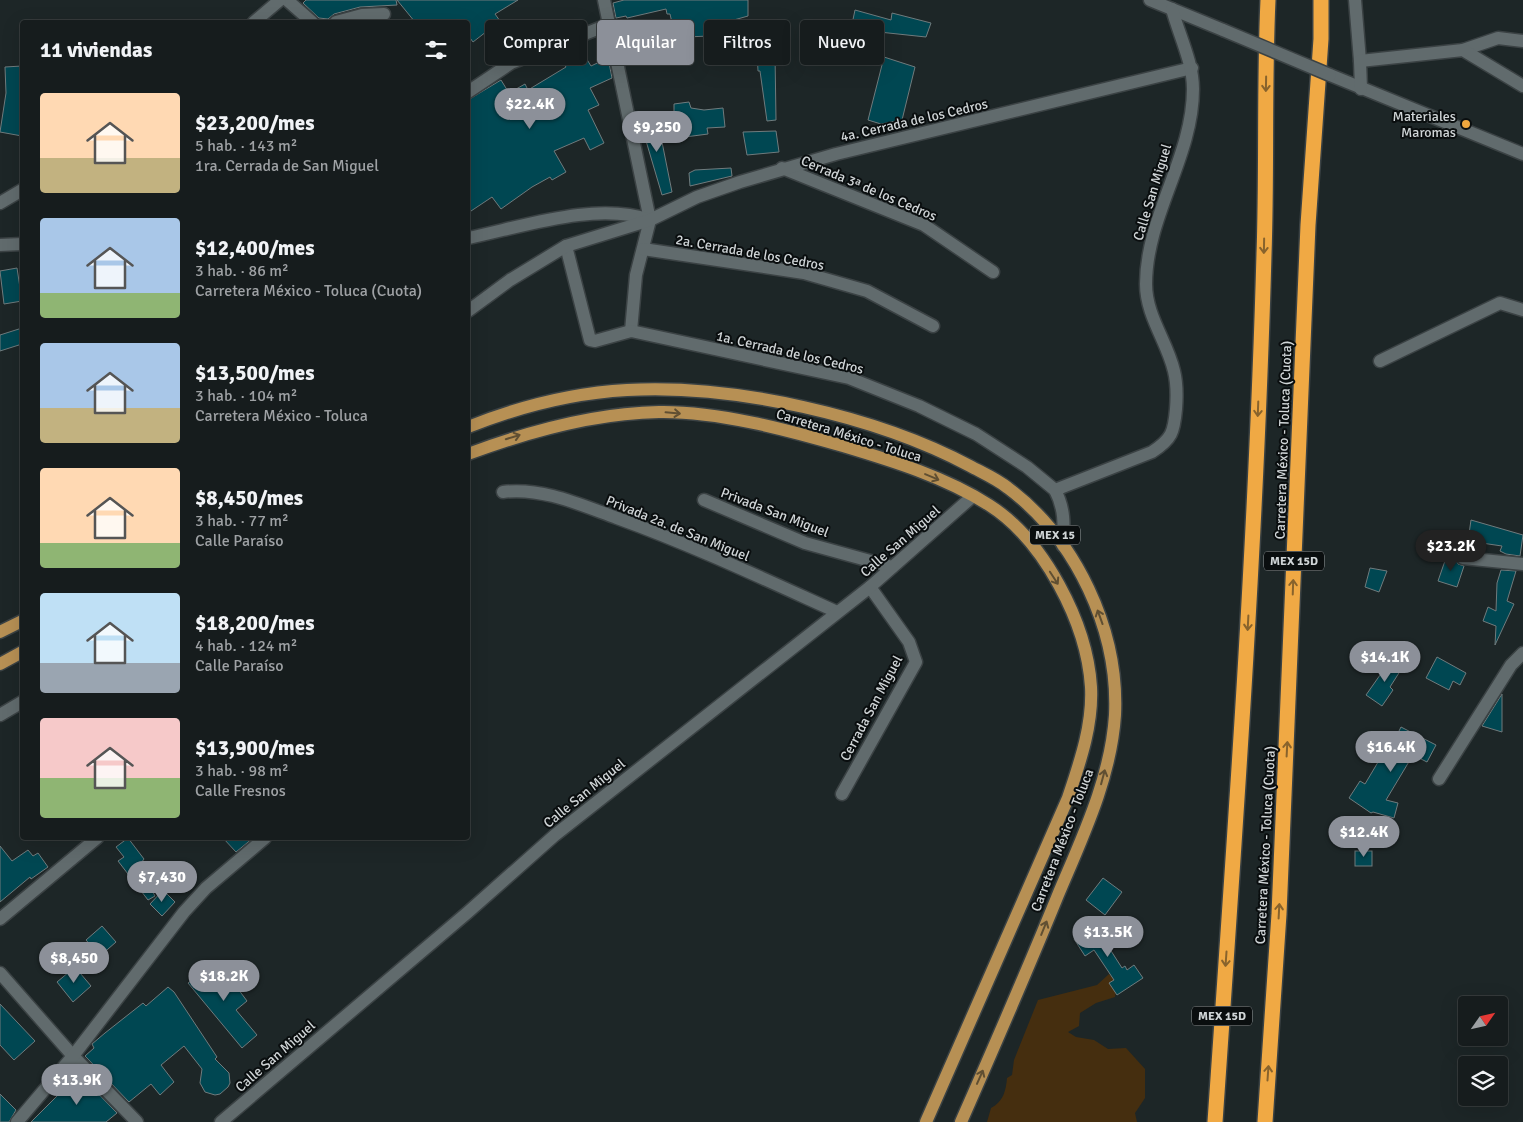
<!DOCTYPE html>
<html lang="es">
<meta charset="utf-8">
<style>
:root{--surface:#161c1d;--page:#1f2526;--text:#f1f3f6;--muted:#9ea1a4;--line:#353a3b;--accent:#8c9099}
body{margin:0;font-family:Signika,sans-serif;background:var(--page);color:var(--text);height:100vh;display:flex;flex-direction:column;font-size:19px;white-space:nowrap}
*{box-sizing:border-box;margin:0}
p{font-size:16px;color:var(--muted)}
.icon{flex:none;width:28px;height:28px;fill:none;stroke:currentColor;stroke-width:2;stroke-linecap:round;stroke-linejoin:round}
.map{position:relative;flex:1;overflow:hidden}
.details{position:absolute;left:20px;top:20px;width:450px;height:820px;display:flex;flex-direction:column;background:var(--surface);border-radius:5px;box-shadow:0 5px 20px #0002,0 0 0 1px var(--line)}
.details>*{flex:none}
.hud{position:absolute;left:485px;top:20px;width:475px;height:45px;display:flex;gap:10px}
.needle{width:32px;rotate:56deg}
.tools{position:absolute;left:1458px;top:996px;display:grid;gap:10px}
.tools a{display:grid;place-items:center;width:50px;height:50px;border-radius:5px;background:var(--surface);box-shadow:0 5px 20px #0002,0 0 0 1px var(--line);font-size:25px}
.price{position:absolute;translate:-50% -42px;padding:0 11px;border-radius:18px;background:var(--accent);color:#fff;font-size:16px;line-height:32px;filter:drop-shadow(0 1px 2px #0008)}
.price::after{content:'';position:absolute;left:50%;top:30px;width:15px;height:11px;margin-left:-8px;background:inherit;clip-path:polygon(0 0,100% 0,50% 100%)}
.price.current{background:#222;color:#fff}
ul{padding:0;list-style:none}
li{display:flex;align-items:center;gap:15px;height:125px;padding:0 20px}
li span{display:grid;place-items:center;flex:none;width:140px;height:100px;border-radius:5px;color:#555}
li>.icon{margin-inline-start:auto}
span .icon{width:60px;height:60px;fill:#fffc;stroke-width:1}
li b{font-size:21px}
h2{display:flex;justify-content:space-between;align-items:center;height:60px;padding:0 20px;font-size:21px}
.chip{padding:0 18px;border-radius:5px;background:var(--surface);box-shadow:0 5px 20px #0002,0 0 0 1px var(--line);font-size:18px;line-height:45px}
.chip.current{background:var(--accent);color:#fff}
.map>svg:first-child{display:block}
.green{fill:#452e0f}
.building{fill:#004752;stroke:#707b7d}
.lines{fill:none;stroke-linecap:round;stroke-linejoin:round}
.minor-casing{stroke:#3b4244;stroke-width:15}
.major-casing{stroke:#3b4244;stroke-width:15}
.highway-casing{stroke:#3b4244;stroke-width:18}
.minor{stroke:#616b6d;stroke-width:12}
.major{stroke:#b79054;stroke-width:12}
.highway{stroke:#f0a944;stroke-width:15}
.minor-bridge-casing{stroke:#3b4244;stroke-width:15;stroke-linecap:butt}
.minor-bridge{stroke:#616b6d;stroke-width:12}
.oneway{stroke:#88632c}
.oneway2{stroke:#604f32}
.poi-dot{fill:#efa73e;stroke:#0a0e0f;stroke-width:2}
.labels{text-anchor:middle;stroke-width:4;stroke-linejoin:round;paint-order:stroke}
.shield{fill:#0a0e0f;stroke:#95999b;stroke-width:1}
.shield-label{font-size:12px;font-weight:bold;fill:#d0d5d7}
.poi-label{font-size:14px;fill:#d0d5d7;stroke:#0a0e0f;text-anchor:end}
.street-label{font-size:14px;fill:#d0d5d7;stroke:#0a0e0f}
</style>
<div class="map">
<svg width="1523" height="1122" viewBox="0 0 1523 1122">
<rect width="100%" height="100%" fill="#1d2627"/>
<!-- green -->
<path class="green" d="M1109,974L1120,986L1116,990L1115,997L1096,1003L1080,1013L1079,1026L1068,1032L1076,1037L1094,1040L1108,1049L1126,1048L1145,1069V1098L1135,1113L1137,1122H987L991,1108C1003,1102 1006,1091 1007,1078L1012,1075L1014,1060L1038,1000L1097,985Z"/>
<!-- building -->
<g class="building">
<polygon points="306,0 396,0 397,5 360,7 334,14 328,19 319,18 303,3"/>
<polygon points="397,0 518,0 495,14 500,21 473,42 468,35 468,22 415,22"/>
<polygon points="624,0 748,0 748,16 709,27 709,36 686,37 685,25 673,27 670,14 667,14 666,9 627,18 626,16 616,18 613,3"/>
<polygon points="855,10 891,20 892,13 931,23 926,37 851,29"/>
<polygon points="578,45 591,66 608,58 612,78 590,88 599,105 588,110 604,143 590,150 584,138 554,151 566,172 552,180 550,177 532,187 501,209 492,197 468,213 468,100 501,80 509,93 525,84 528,90 566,67 559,56"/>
<polygon points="757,52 775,54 776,120 767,121 760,71 758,71"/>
<polygon points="884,57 915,67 902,120 881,124 868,120"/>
<polygon points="22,66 22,136 0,132 6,93 5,67"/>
<polygon points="689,102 691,108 704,110 723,108 725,127 707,128 708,134 685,137 674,116 674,104"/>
<polygon points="657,117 672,192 662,195 644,134 639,123"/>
<polygon points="776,131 779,152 747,155 743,132"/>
<polygon points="731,168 732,176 690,186 689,173 695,170"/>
<polygon points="17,268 22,301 4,304 0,271"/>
<polygon points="22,328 22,344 0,351 0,335"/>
<polygon points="1471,520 1523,535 1520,556 1506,554 1500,551 1502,546 1468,541"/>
<polygon points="1447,555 1455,558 1458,564 1464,566 1457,587 1438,581"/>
<polygon points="1370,568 1387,571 1379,592 1365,587"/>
<polygon points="1501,570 1516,571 1507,601 1514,604 1495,645 1496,626 1483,621 1488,607 1496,611 1497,583"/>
<polygon points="1437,657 1466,673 1460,685 1453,681 1449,690 1426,678"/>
<polygon points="1392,658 1404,665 1390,687 1393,690 1382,706 1366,695"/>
<polygon points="1502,694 1502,732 1482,726"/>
<polygon points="1401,727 1436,745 1427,762 1413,755 1386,800 1398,803 1394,818 1373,812 1371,813 1349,798 1360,781 1365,784 1387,747 1390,749"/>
<polygon points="128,838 144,859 139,866 155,896 148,900 118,861 124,857 116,847"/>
<polygon points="223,838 253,838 236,852"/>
<polygon points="0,846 12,861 28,850 33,856 38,853 48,867 31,879 30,877 0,902"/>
<rect x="1355" y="851" width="17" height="15"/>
<polygon points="1103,878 1122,892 1105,915 1086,900"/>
<polygon points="163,890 175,902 162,916 150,904"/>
<polygon points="1098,923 1110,940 1106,943 1122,968 1125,966 1127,970 1134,965 1143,978 1117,995 1109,983 1114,980 1094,950 1085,956 1074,939"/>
<polygon points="102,926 116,942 100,956 86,940"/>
<polygon points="218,962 247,1001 236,1010 257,1035 242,1048 188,983"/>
<polygon points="75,967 91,986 73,1002 57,982"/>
<polygon points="168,987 174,992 217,1057 215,1059 229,1073 230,1083 228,1087 220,1094 215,1095 205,1092 200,1083 202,1069 184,1046 161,1065 174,1082 160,1095 151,1084 129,1102 85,1056 94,1048 92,1044 105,1033 143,1003 146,1006"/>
<polygon points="0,1004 35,1041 14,1060 0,1045"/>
<polygon points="82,1077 117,1113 106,1122 31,1122 62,1091"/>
<polygon points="0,1094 16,1110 9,1122 0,1122"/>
</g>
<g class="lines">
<!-- minor casing -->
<g class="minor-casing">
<g id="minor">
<polyline points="287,0 312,22"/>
<polyline points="604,0 650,220 636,275 631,331"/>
<polyline points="1150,0 1223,30"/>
<polyline points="1355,0 1360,61"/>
<polyline points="254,22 280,0"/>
<polyline points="336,22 362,15 384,14"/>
<polyline points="1463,50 1498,38 1523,41"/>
<polyline points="1330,75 1523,154"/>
<polyline points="1361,89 1360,61 1463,50 1523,86"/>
<polyline points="468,92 511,63 610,24"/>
<polyline points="782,168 924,225 993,272"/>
<polyline points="0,203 22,190"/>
<path d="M468,238C522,227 596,201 650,220"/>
<polyline points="0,245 22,244"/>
<polyline points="566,246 590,340 595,341 631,331 849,378 919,406 976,434 1027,467 1055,490"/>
<polyline points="643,249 804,273 867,291 933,326"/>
<polyline points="468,311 510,280 566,246 650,220 697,197 740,182 836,154 1192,68"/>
<polyline points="1380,361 1500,303 1523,310"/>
<path d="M503,492C542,487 581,505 617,518C692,545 764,579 837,612"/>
<polyline points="704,500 805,543 892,567"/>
<path d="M1063,546C1064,525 1065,509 1055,490L1152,452C1172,439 1174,432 1176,409C1177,396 1177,383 1174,371C1167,341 1146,316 1146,284C1146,216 1193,157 1193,89C1193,62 1179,35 1172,9"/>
<polyline points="1463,558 1523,564"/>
<polyline points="0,715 22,702"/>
<polyline points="1439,779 1511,665 1523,653"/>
<polyline points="842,794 916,662 909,642 870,587"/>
<polyline points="0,919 97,838"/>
<polyline points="0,973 73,1056 137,1122"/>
<polyline points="17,1122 73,1056 184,912 206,888 265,838"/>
<polyline points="221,1122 467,913 555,835 870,587 973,496"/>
</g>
</g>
<!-- major casing -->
<g class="major-casing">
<g id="major">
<path d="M468,427C518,407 573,393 627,390C734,384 876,416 970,466C983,473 997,479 1008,488C1076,539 1119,630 1115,715C1111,778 1082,838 1058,895C1027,971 994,1047 961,1122"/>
<path d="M468,454C527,432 595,413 659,412C717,411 788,430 843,446C893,461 945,477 989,505C1044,540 1087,623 1091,687C1093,725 1080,762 1068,798L926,1122"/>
<polyline points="0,632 22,621"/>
<polyline points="0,664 22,652"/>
</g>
</g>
<!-- highway casing -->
<g class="highway-casing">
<g id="highway">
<path d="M1215,1122C1235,833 1256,544 1264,254C1267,169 1264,85 1268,0"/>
<polyline points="1265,1122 1279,914 1308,225 1321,39 1321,0"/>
</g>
</g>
<!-- minor -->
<use href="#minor" class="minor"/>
<!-- major -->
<use href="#major" class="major"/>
<!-- highway -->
<use href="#highway" class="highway"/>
<!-- minor-bridge casing -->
<g class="minor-bridge-casing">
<polyline id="minor-bridge" points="1223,30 1330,75"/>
</g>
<!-- minor-bridge -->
<use href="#minor-bridge" class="minor-bridge"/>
</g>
<!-- one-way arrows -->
<defs><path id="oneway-shaft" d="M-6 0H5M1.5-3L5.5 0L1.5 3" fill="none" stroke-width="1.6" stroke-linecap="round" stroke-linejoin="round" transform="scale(1.25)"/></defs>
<g class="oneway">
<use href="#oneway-shaft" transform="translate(1266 84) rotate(91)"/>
<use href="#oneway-shaft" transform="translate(1264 246) rotate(91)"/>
<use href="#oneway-shaft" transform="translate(1258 409) rotate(92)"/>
<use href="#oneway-shaft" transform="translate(1293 587) rotate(-88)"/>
<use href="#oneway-shaft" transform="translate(1248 623) rotate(93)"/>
<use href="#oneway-shaft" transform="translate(1287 749) rotate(-87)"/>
<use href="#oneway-shaft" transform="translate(1279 911) rotate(-87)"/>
<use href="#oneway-shaft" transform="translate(1226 959) rotate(94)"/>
<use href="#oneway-shaft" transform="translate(1268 1073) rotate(-86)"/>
</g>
<g class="oneway2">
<use href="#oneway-shaft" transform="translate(673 413) rotate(5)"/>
<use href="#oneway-shaft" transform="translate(513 437) rotate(-17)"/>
<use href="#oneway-shaft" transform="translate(932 477) rotate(23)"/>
<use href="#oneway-shaft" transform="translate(1054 578) rotate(57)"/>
<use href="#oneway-shaft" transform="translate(1100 617) rotate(-110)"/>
<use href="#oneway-shaft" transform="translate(1103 777) rotate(-75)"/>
<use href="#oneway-shaft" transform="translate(1044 928) rotate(-68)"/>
<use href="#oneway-shaft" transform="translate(980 1077) rotate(-66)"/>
</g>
<!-- markers -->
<circle class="poi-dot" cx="1466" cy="124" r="5"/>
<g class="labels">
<!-- shield labels -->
<g class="shield">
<rect x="1030" y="525.5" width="50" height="19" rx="4"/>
<rect x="1264" y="551.5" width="60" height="19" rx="4"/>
<rect x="1192" y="1006.5" width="60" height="19" rx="4"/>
</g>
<g class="shield-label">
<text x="1055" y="539">MEX 15</text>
<text x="1294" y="565">MEX 15D</text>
<text x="1222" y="1020">MEX 15D</text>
</g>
<!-- poi labels -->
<g class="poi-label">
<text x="1456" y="121">Materiales<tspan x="1456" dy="16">Maromas</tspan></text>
</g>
<!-- street labels -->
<g class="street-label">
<text transform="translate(914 120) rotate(-13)" y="5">4a. Cerrada de los Cedros</text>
<text transform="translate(869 188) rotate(23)" y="5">Cerrada 3ª de los Cedros</text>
<text transform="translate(1152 192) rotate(-73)" y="5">Calle San Miguel</text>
<text transform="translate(750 252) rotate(10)" y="5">2a. Cerrada de los Cedros</text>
<text transform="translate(790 352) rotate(13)" y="5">1a. Cerrada de los Cedros</text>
<text transform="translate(849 435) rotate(17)" y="5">Carretera México - Toluca</text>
<text transform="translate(1283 440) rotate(-88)" y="5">Carretera México - Toluca (Cuota)</text>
<text transform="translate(775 512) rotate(21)" y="5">Privada San Miguel</text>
<text transform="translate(678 528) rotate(22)" y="5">Privada 2a. de San Miguel</text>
<text transform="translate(900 541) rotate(-41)" y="5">Calle San Miguel</text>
<text transform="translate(871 708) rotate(-62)" y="5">Cerrada San Miguel</text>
<text transform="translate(584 793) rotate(-39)" y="5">Calle San Miguel</text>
<text transform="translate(1062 840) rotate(-69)" y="5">Carretera México - Toluca</text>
<text transform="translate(1265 845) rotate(-87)" y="5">Carretera México - Toluca (Cuota)</text>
<text transform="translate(275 1056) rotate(-41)" y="5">Calle San Miguel</text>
</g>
</g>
</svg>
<div class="tools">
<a><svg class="needle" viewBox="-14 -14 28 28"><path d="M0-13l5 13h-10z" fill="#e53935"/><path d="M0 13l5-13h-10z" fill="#9ea1a4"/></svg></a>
<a><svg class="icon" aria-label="layers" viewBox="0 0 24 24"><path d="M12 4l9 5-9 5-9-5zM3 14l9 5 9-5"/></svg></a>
</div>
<b class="price" style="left:530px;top:130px">$22.4K</b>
<b class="price" style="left:657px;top:153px">$9,250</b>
<b class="price current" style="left:1451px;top:572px">$23.2K</b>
<b class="price" style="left:1385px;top:683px">$14.1K</b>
<b class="price" style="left:1391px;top:773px">$16.4K</b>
<b class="price" style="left:1364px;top:858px">$12.4K</b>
<b class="price" style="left:162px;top:903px">$7,430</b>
<b class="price" style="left:1108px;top:958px">$13.5K</b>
<b class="price" style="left:74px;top:984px">$8,450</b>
<b class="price" style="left:224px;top:1002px">$18.2K</b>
<b class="price" style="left:77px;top:1106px">$13.9K</b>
<div class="hud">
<a class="chip">Comprar</a>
<a class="chip current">Alquilar</a>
<a class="chip">Filtros</a>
<a class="chip">Nuevo</a>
</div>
<section class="details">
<h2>11 viviendas<svg class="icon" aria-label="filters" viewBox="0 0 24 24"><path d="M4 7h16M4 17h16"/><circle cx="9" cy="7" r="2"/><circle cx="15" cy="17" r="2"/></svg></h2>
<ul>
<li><span style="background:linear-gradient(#ffd9b3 65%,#c2b280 0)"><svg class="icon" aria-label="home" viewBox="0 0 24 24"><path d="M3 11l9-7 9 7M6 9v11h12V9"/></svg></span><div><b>$23,200/mes</b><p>5 hab. · 143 m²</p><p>1ra. Cerrada de San Miguel</p></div></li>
<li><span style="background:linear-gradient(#a9c7e8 75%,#8fb573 0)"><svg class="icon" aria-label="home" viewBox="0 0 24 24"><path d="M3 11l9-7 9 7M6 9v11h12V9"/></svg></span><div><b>$12,400/mes</b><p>3 hab. · 86 m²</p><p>Carretera México - Toluca (Cuota)</p></div></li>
<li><span style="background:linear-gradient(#a9c7e8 65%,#c2b280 0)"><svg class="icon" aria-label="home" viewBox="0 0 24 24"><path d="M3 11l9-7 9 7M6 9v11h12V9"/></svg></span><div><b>$13,500/mes</b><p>3 hab. · 104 m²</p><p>Carretera México - Toluca</p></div></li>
<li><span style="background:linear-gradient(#ffd9b3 75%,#8fb573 0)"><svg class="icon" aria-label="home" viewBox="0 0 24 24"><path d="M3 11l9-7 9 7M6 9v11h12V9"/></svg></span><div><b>$8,450/mes</b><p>3 hab. · 77 m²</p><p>Calle Paraíso</p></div></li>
<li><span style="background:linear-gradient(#bfe0f5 70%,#9aa5b1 0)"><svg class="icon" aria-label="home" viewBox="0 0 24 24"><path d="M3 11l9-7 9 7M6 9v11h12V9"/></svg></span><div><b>$18,200/mes</b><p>4 hab. · 124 m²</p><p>Calle Paraíso</p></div></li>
<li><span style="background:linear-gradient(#f6c9c9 60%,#8fb573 0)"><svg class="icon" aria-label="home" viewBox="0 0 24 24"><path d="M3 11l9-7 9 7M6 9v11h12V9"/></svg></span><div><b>$13,900/mes</b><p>3 hab. · 98 m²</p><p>Calle Fresnos</p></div></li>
</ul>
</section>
</div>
